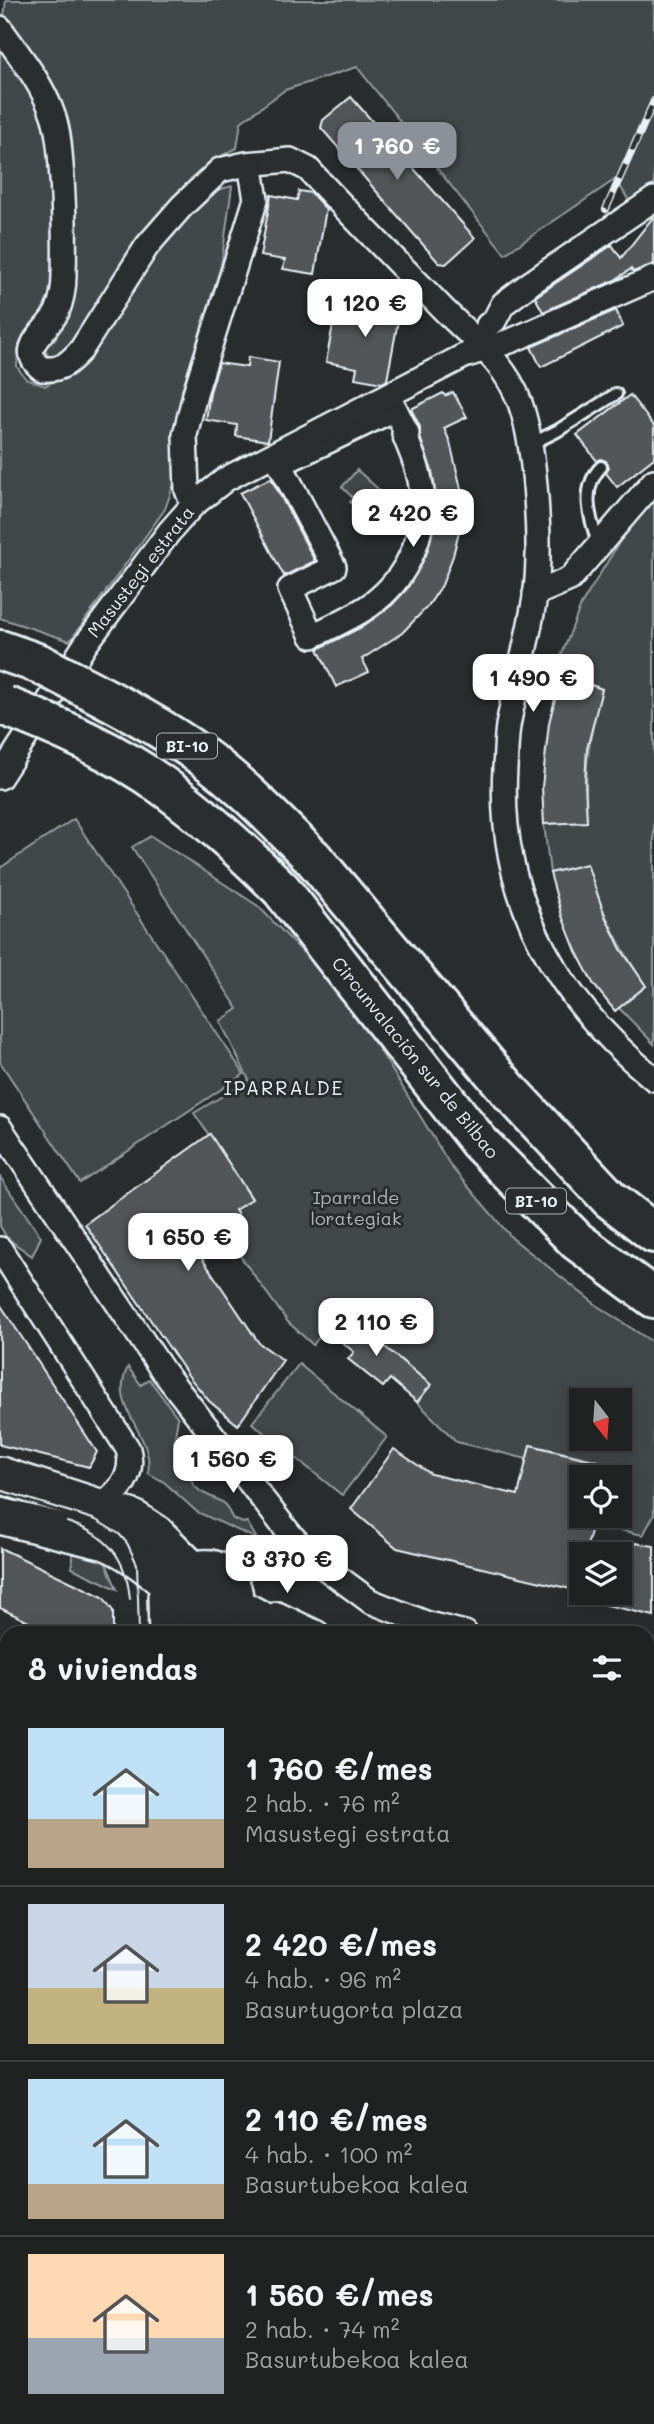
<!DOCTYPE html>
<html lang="es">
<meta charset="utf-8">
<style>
:root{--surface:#202222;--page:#282a2a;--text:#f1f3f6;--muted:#a2a4a5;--line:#3d3f40;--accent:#8c9099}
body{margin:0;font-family:Mali,sans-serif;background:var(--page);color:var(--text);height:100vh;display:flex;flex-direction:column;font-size:26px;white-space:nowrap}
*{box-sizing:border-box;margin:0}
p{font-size:23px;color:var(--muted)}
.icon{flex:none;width:38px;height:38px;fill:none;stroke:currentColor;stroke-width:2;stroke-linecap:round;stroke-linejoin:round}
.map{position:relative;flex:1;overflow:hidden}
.sheet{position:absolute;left:0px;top:1626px;width:654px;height:800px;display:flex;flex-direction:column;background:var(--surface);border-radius:21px 21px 0 0;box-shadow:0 4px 18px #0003,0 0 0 2px var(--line)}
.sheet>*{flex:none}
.needle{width:46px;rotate:163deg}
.buttons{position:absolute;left:569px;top:1388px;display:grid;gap:14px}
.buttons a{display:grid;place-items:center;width:63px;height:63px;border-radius:0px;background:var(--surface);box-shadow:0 4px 18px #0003,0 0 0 2px var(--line);font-size:35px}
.price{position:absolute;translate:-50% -60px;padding:0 16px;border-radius:14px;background:#fff;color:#222;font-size:23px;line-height:46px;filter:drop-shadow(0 2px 4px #0008)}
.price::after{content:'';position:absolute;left:50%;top:42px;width:21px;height:16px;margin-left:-10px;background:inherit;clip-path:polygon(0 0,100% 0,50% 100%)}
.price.active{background:var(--accent);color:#fff}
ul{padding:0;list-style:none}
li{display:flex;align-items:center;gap:21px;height:175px;padding:0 28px}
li+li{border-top:2px solid var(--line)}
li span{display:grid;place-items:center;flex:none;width:196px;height:140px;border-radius:0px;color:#555}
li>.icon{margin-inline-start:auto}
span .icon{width:84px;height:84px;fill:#fffc;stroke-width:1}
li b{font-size:30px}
h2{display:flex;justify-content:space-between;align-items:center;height:84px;padding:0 28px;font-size:30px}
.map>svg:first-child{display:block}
.built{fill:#363a3b}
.green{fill:#424648;stroke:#959ca0;stroke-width:2;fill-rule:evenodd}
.building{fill:#535759;stroke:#e8f1f8;stroke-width:2}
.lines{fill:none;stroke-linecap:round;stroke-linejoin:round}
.lane-casing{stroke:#e8f1f8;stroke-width:16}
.street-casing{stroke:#e8f1f8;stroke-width:28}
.primary-casing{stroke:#e8f1f8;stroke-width:40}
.highway-casing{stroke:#e8f1f8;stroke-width:44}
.lane{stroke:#2a2d2e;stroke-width:10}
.street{stroke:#2a2d2e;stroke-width:23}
.primary{stroke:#2a2d2e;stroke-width:35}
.highway{stroke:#2a2d2e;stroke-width:38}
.tram{stroke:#e8f1f8;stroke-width:2}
.rail-casing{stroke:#e8f1f8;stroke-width:8}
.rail{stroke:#2a2d2e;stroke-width:5;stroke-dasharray:16;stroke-linecap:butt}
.highway-bridge-casing{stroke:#e8f1f8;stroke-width:44;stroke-linecap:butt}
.highway-bridge{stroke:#2a2d2e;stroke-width:38}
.labels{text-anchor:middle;stroke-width:6;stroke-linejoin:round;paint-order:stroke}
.shield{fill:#2a2d2e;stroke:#afb6bb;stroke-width:2}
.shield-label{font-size:16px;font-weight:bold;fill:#e8f1f8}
.street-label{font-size:18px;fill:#e8f1f8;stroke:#2a2d2e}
.park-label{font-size:18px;fill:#aeb5ba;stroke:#2a2d2e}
.neighbourhood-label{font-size:19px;letter-spacing:2px;fill:#e8f1f8;stroke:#2a2d2e}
</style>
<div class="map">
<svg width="654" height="2424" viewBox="0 0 654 2424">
<rect width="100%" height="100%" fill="#2a2d2e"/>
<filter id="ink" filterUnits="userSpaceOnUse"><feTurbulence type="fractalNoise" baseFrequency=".0143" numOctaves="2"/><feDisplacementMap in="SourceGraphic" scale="14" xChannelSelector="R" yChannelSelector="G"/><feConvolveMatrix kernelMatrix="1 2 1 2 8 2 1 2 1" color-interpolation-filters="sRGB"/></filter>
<g filter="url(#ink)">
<!-- built -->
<polygon class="built" points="648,1851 654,1854 654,2424 503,2424 491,2419 648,2418"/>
<!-- green -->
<g class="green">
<polygon points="6,0 654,0 654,206 636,213 616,179 505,254 357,67 285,90 241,122 237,148 221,156 202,176 96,309 71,344 60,353 48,356 45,348 56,338 66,316 68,142 4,17"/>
<polygon points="0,43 21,74 51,132 56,219 50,294 35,325 18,350 17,367 26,379 45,386 73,371 136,273 177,226 217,190 232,186 221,266 182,390 176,478 165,509 70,641 0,618"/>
<polygon points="357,470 387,497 367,519 350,502 353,498 342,487"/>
<path d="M654,499V1044L619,1008L646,986C620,948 600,910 587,865L550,873L544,824L587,822C584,771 588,738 602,689L566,676L557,667L581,605L620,541Z"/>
<polygon points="74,819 244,1074 80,1183 0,1062 0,868"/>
<path d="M151,836L258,906L323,973L365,1026L452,1168L512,1238L599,1307L654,1343V1515L643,1535L615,1529L617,1516H620L625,1467L531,1445L527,1459L457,1442L417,1402L431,1385L340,1310L313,1345L288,1322L219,1227L237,1216L235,1210L252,1198L194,1113L249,1080L220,1021L238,1009L132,847ZM581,1400H620V1438H581Z"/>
<polygon points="0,1177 41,1237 32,1256 7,1238 0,1226"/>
<polygon points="299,1364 387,1437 342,1495 252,1423"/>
<path d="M128,1367L141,1385L149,1379L178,1418L174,1442L185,1459L193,1485L201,1492L224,1503L233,1519L243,1523L247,1522L257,1539L197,1512L164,1482L148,1473C155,1434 107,1408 128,1367Z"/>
<polygon points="72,1550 105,1561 117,1589 72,1568"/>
</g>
<!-- building -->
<g class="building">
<polygon points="351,97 475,238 446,264 439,263 321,128 323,120"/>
<polygon points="299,191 311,193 326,209 315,274 283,269 285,260 260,256 271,195 297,200"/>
<polygon points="654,216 654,264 633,272 631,269 615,280 543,312 535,297 612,245 621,258"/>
<polygon points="369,299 401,305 387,380 382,383 355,378 357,368 326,362 337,303 367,308"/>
<polygon points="616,310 623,326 541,367 531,347"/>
<polygon points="248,357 279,362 268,441 236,436 237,425 206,420 210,392 219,363 247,367"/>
<polygon points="453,392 467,417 444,428 450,442 462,493 459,531 453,556 442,585 428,606 402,633 362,659 369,672 336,687 318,649 362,627 392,605 407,589 426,555 436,518 436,496 432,471 420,437 420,427 411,409 443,393 445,396"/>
<polygon points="630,395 654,426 654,458 617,487 606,473 609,467 606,461 601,459 597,461 577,435"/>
<polygon points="271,478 315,561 284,576 240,493"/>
<polygon points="566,676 602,689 587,749 585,782 587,822 544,824 542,787 549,723 556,695"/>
<polygon points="587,864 605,916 621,949 646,986 615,1011 594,985 576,951 562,916 550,873"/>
<polygon points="210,1134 252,1199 235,1210 238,1215 193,1245 259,1343 283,1360 238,1425 209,1401 190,1378 85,1224"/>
<polygon points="0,1304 97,1452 89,1467 0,1445"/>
<polygon points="340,1310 431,1385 417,1402 390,1379 383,1387 348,1359 354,1352 325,1328"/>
<polygon points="530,1445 608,1464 605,1477 581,1477 581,1516 595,1516 585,1554 581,1554 581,1568 575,1590 397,1548 351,1509 394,1449 431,1474 518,1495"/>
<polygon points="635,1543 654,1546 654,1616 581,1599 582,1592 620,1592 620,1578 628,1580"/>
<polygon points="0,1548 103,1597 113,1611 113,1633 51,1633 0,1608"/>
</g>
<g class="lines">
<!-- lane casing -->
<g class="lane-casing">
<g id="lane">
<polyline points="529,445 557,431 616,394"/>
<path d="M598,543C590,519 580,488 601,467"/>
<polyline points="648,1963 654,1966"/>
<polyline points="648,2091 654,2095"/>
<polyline points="0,2219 7,2219"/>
<polyline points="648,2379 654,2382"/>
<polyline points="524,2418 536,2424"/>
</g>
</g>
<!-- street casing -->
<g class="street-casing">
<g id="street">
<path d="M0,28C19,55 42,83 53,115C60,135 60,157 62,178C64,211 65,243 64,275C64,287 62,300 57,312C47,332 15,348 42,369C61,371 69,363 81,350L147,246L182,206L220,170L246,164L290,160L308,169C352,217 399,263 444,310C473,339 506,363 520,403C536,447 542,551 535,597C528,640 516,683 508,726C506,740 506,755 505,768C497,897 557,999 654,1079"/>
<polyline points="488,325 494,321 503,304 532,282 654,199"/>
<path d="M395,409L407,433L404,434C410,449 417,464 420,480C430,528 409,578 369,606C351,618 331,627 312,636L290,589L334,567L280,464Z"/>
<polyline points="193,505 187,490 185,435 196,390 256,199 250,164"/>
<polyline points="535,594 570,579 654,481"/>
<polyline points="0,777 85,645 169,532 193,505 226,479 464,356 513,340 654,278"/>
<polyline points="0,1128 163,1371 289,1533 313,1559 370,1601 428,1624 465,1633"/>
<path d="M0,1249L128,1449C135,1475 120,1491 100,1506"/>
<polyline points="160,1597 161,1633"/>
<polyline points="277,1614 317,1633"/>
<path d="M190,1633C130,1600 203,1529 235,1579C242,1590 243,1603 237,1615"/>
<polyline points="0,1658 7,1661"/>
<polyline points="648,1678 654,1679"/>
<polyline points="0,1748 7,1752"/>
<polyline points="0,1878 7,1881"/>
<polyline points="0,2016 7,2020"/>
<polyline points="0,2154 7,2157"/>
<polyline points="170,2418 170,2424"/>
</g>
</g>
<!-- primary casing -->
<g class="primary-casing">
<g id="primary">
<polyline points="0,1475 133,1518 156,1533 206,1583 240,1608 287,1633"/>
<path d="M0,1516L106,1542C153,1561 184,1606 227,1633"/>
<polyline points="648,1816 654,1818"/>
</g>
</g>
<!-- highway casing -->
<g class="highway-casing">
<g id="highway">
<polyline points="0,650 40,664"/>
<polyline points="313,858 511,1093 610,1199 654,1233"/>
<polyline points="281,889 479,1142 577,1241 654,1298"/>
</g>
</g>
<!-- lane -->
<use href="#lane" class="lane"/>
<!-- street -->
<use href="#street" class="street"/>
<!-- primary -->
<use href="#primary" class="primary"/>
<!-- highway -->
<use href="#highway" class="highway"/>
<!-- tram -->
<g class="tram">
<polyline points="0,1490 96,1520 119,1534 127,1543 137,1564 139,1633"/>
<path d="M67,1522C108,1535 126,1557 130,1599"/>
<polyline points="136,2418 136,2424"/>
</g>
<!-- rail casing -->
<g class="rail-casing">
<polyline id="rail" points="606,209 654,101"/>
</g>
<!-- rail -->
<use href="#rail" class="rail"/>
<!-- highway-bridge casing -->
<g class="highway-bridge-casing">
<g id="highway-bridge">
<path d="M40,664C95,693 152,720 203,757C243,786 278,824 313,858"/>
<path d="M5,706C59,727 116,752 163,786C206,817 244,853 281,889"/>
</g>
</g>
<!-- highway-bridge -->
<use href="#highway-bridge" class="highway-bridge"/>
</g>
</g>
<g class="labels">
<!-- shield labels -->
<g class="shield">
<rect x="157" y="733.5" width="60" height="25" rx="5"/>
<rect x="506" y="1188.5" width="60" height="25" rx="5"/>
</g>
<g class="shield-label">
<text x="187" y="752">BI-10</text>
<text x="536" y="1207">BI-10</text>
</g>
<!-- street labels -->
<g class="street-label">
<text transform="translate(141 572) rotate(-52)" y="6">Masustegi estrata</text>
<text transform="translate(415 1058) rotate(51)" y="6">Circunvalación sur de Bilbao</text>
</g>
<!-- park labels -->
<g class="park-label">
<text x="356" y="1204">Iparralde<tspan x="356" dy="21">lorategiak</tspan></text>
</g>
<!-- neighbourhood labels -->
<g class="neighbourhood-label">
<text x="284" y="1095">IPARRALDE</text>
</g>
</g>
</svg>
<div class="buttons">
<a><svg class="needle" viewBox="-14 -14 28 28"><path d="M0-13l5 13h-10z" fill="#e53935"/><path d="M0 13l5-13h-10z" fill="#a2a4a5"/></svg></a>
<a><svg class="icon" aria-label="locate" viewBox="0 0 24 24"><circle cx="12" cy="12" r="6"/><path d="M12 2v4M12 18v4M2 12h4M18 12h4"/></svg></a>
<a><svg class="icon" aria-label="layers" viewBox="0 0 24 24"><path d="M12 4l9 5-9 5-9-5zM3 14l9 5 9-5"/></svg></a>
</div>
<b class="price active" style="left:397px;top:182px">1 760 €</b>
<b class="price" style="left:365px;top:339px">1 120 €</b>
<b class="price" style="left:413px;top:549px">2 420 €</b>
<b class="price" style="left:533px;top:714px">1 490 €</b>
<b class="price" style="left:188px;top:1273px">1 650 €</b>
<b class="price" style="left:376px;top:1358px">2 110 €</b>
<b class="price" style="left:233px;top:1495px">1 560 €</b>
<b class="price" style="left:287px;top:1595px">3 370 €</b>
<section class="sheet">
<h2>8 viviendas<svg class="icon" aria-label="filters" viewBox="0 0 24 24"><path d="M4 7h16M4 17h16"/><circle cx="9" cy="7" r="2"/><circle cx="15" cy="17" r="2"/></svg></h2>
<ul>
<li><span style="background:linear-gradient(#bfe0f5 65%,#b9a48a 0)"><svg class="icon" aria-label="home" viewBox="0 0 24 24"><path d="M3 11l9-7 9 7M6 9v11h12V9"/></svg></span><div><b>1 760 €/mes</b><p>2 hab. · 76 m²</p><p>Masustegi estrata</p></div></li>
<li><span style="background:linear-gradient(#c9d6e8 60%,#c2b280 0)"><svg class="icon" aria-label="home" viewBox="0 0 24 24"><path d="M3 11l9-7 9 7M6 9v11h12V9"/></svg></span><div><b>2 420 €/mes</b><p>4 hab. · 96 m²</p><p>Basurtugorta plaza</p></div></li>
<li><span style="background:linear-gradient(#bfe0f5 75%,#b9a48a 0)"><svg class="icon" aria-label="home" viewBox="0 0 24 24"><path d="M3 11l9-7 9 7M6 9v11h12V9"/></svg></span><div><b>2 110 €/mes</b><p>4 hab. · 100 m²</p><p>Basurtubekoa kalea</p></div></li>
<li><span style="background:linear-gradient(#ffd9b3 60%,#9aa5b1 0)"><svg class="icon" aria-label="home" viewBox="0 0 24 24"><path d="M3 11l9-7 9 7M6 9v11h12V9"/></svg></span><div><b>1 560 €/mes</b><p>2 hab. · 74 m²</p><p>Basurtubekoa kalea</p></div></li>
</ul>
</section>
</div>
